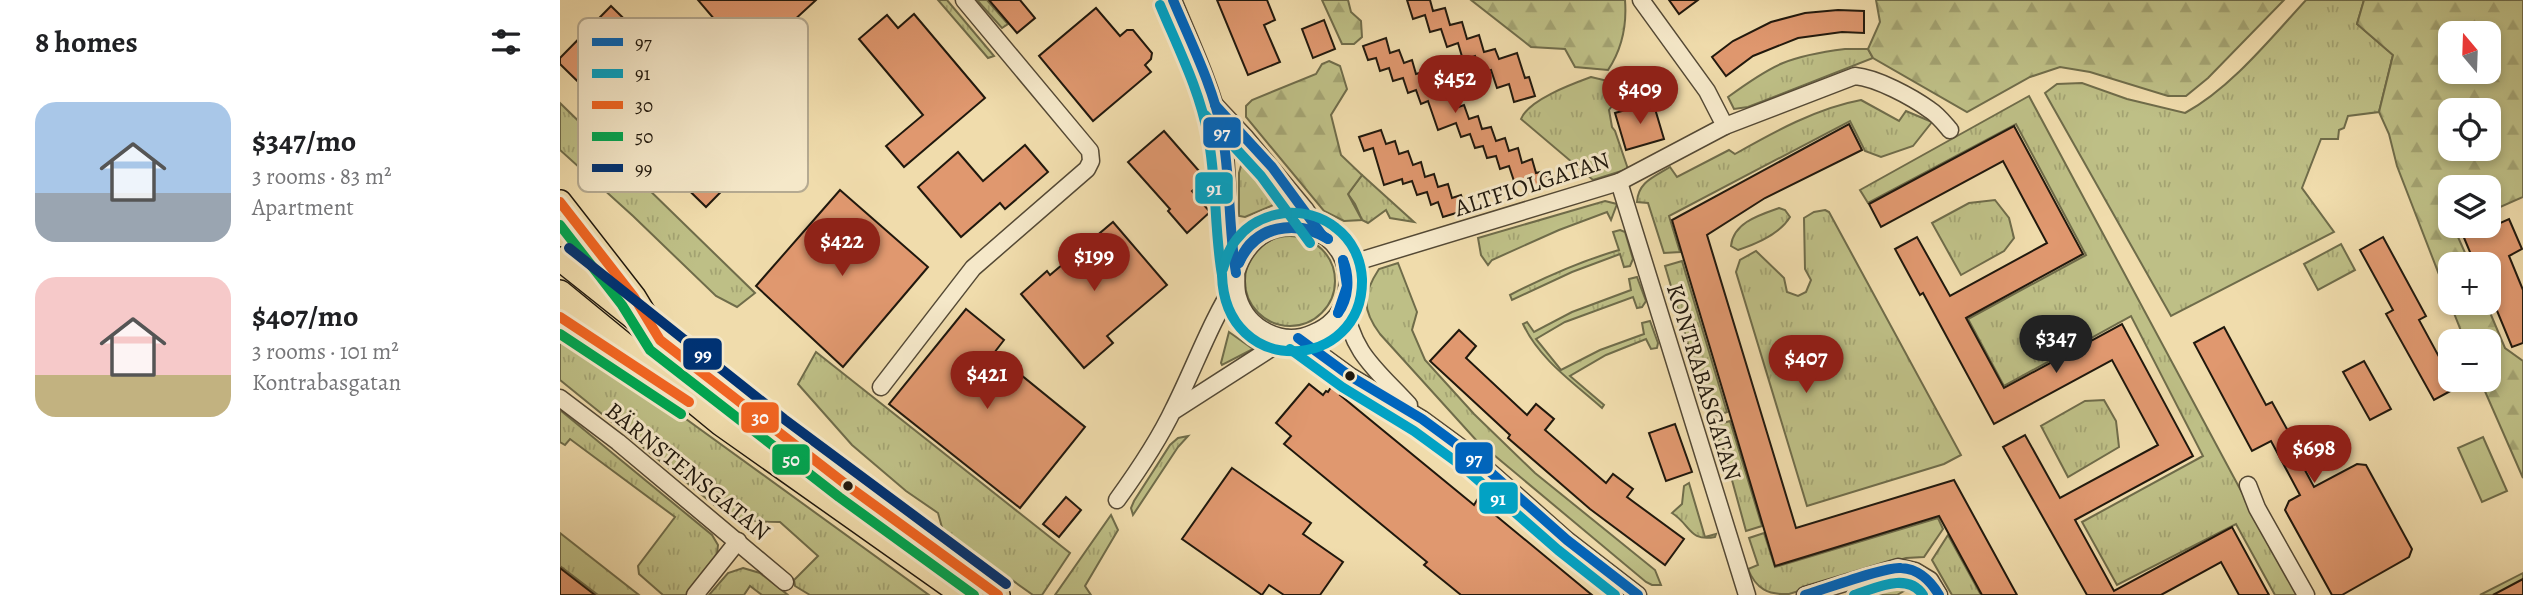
<!DOCTYPE html>
<meta charset="utf-8">
<style>
:root{--surface:#fff;--page:#f2f2f2;--text:#202124;--muted:#757577;--accent:#8f2418}
body{margin:0;font-family:Alegreya,serif;background:var(--page);color:var(--text);height:100vh;display:flex;flex-direction:column;font-size:26px;white-space:nowrap}
*{box-sizing:border-box;margin:0}
p{font-size:23px;color:var(--muted)}
.icon{flex:none;width:38px;height:38px;fill:none;stroke:currentColor;stroke-width:2;stroke-linecap:round;stroke-linejoin:round}
.map{position:relative;flex:1;overflow:hidden}
.sheet{display:flex;flex-direction:column;background:var(--surface);width:560px}
.sheet>*{flex:none}
.needle{width:46px;rotate:341deg}
.buttons{position:absolute;left:1878px;top:21px;display:grid;gap:14px}
.buttons a{display:grid;place-items:center;width:63px;height:63px;border-radius:14px;background:var(--surface);box-shadow:0 4px 10px #0003;font-size:35px}
.price{position:absolute;translate:-50% -60px;padding:0 16px;border-radius:24px;background:var(--accent);color:#fff;font-size:23px;line-height:46px;filter:drop-shadow(0 2px 4px #0008)}
.price::after{content:'';position:absolute;left:50%;top:42px;width:21px;height:16px;margin-left:-10px;background:inherit;clip-path:polygon(0 0,100% 0,50% 100%)}
.price.on{background:#222;color:#fff}
ul{padding:0;list-style:none}
li{display:flex;align-items:center;gap:21px;height:175px;padding:0 35px}
li span{display:grid;place-items:center;flex:none;width:196px;height:140px;border-radius:21px;color:#555}
li>.icon{margin-inline-start:auto}
span .icon{width:84px;height:84px;fill:#fffc;stroke-width:1}
li b{font-size:30px}
h2{display:flex;justify-content:space-between;align-items:center;height:84px;padding:0 35px;font-size:30px}
main{display:flex;flex:1;min-height:0}
.map>svg:first-child{display:block}
.grass{fill:url(#grass-tufts);stroke:#6f6c4a;stroke-width:2}
.forest{fill:url(#forest-firs);stroke:#6f6c4a;stroke-width:2;fill-rule:evenodd}
.garden{fill:#bebf86;stroke:#6f6c4a;stroke-width:2}
.building{fill:#e0986f;stroke:#20180d;stroke-width:2}
.lines{fill:none;stroke-linecap:round;stroke-linejoin:round}
.minor-casing{stroke:#544935;stroke-width:19}
.highway-casing{stroke:#20180d;stroke-width:26}
.minor{stroke:#f5e8c9;stroke-width:16}
.highway{stroke:#f0dcac;stroke-width:23}
.bus-1-casing{stroke:#f5e8c9;stroke-width:16}
.bus-2-casing{stroke:#f5e8c9;stroke-width:16}
.bus-3-casing{stroke:#f5e8c9;stroke-width:16}
.bus-4-casing{stroke:#f5e8c9;stroke-width:16}
.bus-5-casing{stroke:#f5e8c9;stroke-width:16}
.bus-1{stroke:#0065bd;stroke-width:10}
.bus-2{stroke:#02a2c4;stroke-width:10}
.bus-3{stroke:#f26522;stroke-width:10}
.bus-4{stroke:#00a651;stroke-width:10}
.bus-5{stroke:#003273;stroke-width:10}
.bus-dot{fill:#20180d;stroke:#f5e8c9;stroke-width:2.5}
.labels{text-anchor:middle;stroke-width:6;stroke-linejoin:round;paint-order:stroke}
.street-label{font-size:24px;fill:#20180d;stroke:#f5e8c9}
.key{fill:#f5e8c9;stroke:#b5aa91;stroke-width:2}
.key-label{font-size:19px;fill:#20180d}
.line-badge{stroke:#f5e8c9;stroke-width:2.5}
.badge-label{font-size:19px;text-anchor:middle;font-weight:bold;fill:#fff}
</style>
<main>
<section class="sheet">
<h2>8 homes<svg class="icon" aria-label="filters" viewBox="0 0 24 24"><path d="M4 7h16M4 17h16"/><circle cx="9" cy="7" r="2"/><circle cx="15" cy="17" r="2"/></svg></h2>
<ul>
<li><span style="background:linear-gradient(#a9c7e8 65%,#9aa5b1 0)"><svg class="icon" aria-label="home" viewBox="0 0 24 24"><path d="M3 11l9-7 9 7M6 9v11h12V9"/></svg></span><div><b>$347/mo</b><p>3 rooms · 83 m²</p><p>Apartment</p></div></li>
<li><span style="background:linear-gradient(#f6c9c9 70%,#c2b280 0)"><svg class="icon" aria-label="home" viewBox="0 0 24 24"><path d="M3 11l9-7 9 7M6 9v11h12V9"/></svg></span><div><b>$407/mo</b><p>3 rooms · 101 m²</p><p>Kontrabasgatan</p></div></li>
</ul>
</section>
<div class="map">
<svg width="1963" height="595" viewBox="0 0 1963 595">
<defs>
<pattern id="grass-tufts" width="24" height="20" patternUnits="userSpaceOnUse" patternTransform="scale(1.75)"><rect width="24" height="20" fill="#bebf86"/><path d="M3 7l-1-3M5 7V3M7 7l1-3M15 17l-1-3M17 17v-4M19 17l1-3" fill="none" stroke="#a3a372"/></pattern>
<pattern id="forest-firs" width="22" height="20" patternUnits="userSpaceOnUse" patternTransform="scale(1.75)"><rect width="22" height="20" fill="#bebf86"/><path d="M5 1l3.5 6h-7zM16 11l3.5 6h-7z" fill="#a3a372"/></pattern>
</defs>
<rect width="100%" height="100%" fill="#f0dcac"/>
<filter id="stains"><feTurbulence type="fractalNoise" baseFrequency=".00286" numOctaves="4"/><feColorMatrix values="0 0 0 0 .2 0 0 0 0 .09 0 0 0 0 .02 0 0 0 .5 -.17"/></filter>
<radialGradient id="worn" r=".72"><stop offset=".6" stop-color="#630" stop-opacity="0"/><stop offset="1" stop-color="#630" stop-opacity=".3"/></radialGradient>
<!-- grass -->
<g class="grass">
<polygon points="378,0 387,0 434,56 428,58"/>
<polygon points="417,0 427,0 448,24 442,28"/>
<path d="M1746,0H1804L1797,24L1833,55L1819,112L1788,116L1784,128L1779,130L1778,139H1761L1742,188L1774,232L1611,316L1485,93L1497,84L1522,83L1567,99L1625,113C1671,88 1711,38 1746,0Z"/>
<path d="M1285,49H1308L1313,58L1188,107L1174,109L1168,97C1213,64 1229,56 1285,49Z"/>
<path d="M1031,77L1048,81L1055,102L1049,110L1052,127L1055,131L1068,169L1033,180L961,119C968,100 1012,84 1031,77Z"/>
<polygon points="1469,96 1737,595 1715,595 1676,524 1557,585 1522,522 1643,456 1571,316 1444,386 1408,319 1526,255 1456,124 1308,203 1300,190"/>
<path d="M1301,100L1339,121L1346,111L1372,122L1353,146L1321,157L1305,151L1290,121L1109,216L1120,252L1104,253L1088,203L1077,202C1078,182 1094,177 1110,167L1117,177L1169,150L1175,154C1214,132 1257,108 1301,100Z"/>
<polygon points="0,103 195,293 177,307 156,296 73,216 0,150"/>
<polygon points="681,166 684,166 718,203 685,217 679,216 679,173"/>
<polygon points="802,175 854,222 830,218 826,210 808,223 802,220 795,204 788,194"/>
<polygon points="1435,200 1449,218 1454,238 1444,251 1401,275 1372,223 1409,203"/>
<polygon points="1045,201 1057,204 1051,220 1047,212 999,230 932,260 928,265 921,255 918,238"/>
<path d="M1219,208L1225,210L1230,217C1220,234 1196,244 1178,250L1171,246C1173,223 1199,215 1219,208Z"/>
<polygon points="1265,210 1269,212 1401,455 1384,464 1247,506 1176,272 1180,260 1196,251 1224,278 1227,292 1238,296 1246,292 1251,280 1245,269 1244,218 1254,212"/>
<polygon points="0,213 50,278 0,236"/>
<path d="M1060,230L1065,232L1073,259L1070,266L1064,267L1060,254L1012,272L952,300L950,295C985,277 1021,261 1059,250L1053,232Z"/>
<circle cx="730" cy="281" r="45"/>
<polygon points="1781,244 1795,270 1758,290 1744,264"/>
<polygon points="1122,261 1167,412 1150,418 1105,266"/>
<path d="M838,263L857,312L852,330L865,360L914,414L975,473L1095,570L1101,585H1092L1086,582L916,440L820,334C802,310 802,295 819,269Z"/>
<path d="M1077,277L1086,301L1082,307L1077,308L1073,297L1005,322L976,339L1001,370L1040,350L1084,334L1082,323L1090,321L1098,343L1097,348L1091,349L1086,339L1046,355L1010,376L1044,405L1042,408C1014,383 979,359 963,324L967,322L974,332L1012,312L1071,290L1069,279Z"/>
<path d="M0,331L50,364L369,595H250L235,586L234,580L258,556L220,522C199,522 182,521 163,512L0,380Z"/>
<polygon points="669,332 693,349 662,365 661,363"/>
<polygon points="256,352 510,553 482,595 473,595 383,531 378,513 346,491 292,445 238,384"/>
<polygon points="1544,400 1556,421 1559,447 1508,477 1481,426 1525,401"/>
<polygon points="0,410 152,535 158,545 157,554 126,595 103,595 79,574 78,566 115,517 10,439 5,445 0,442"/>
<polygon points="1170,421 1202,526 1186,531 1164,451 1153,426"/>
<polygon points="628,436 618,447 573,515 571,508 574,501 610,445 618,438"/>
<path d="M1129,483L1145,537L1156,534L1155,537C1129,542 1131,525 1112,513L1122,504L1124,486Z"/>
<polygon points="551,515 558,530 525,586 531,595 495,595"/>
<path d="M1378,518L1383,529L1364,557L1346,558L1229,594C1208,595 1196,589 1188,569L1198,565L1189,538L1204,533L1215,567Z"/>
<polygon points="0,533 79,595 38,595 0,566"/>
<polygon points="1388,535 1421,595 1392,595 1372,560"/>
<polygon points="183,568 200,573 228,595 202,595 190,586 184,595 149,595 168,573"/>
<polygon points="1963,573 1963,595 1920,595"/>
<polygon points="1346,581 1354,585 1337,595 1298,595"/>
</g>
<!-- forest -->
<g class="forest">
<polygon points="762,0 788,0 791,12 801,21 802,37 794,44 782,44"/>
<path d="M911,0H1065C1067,26 1062,49 1048,70L1015,67L1005,49L971,47Z"/>
<polygon points="1316,0 1724,0 1648,78 1626,96 1608,96 1530,72 1500,67 1470,77 1407,112 1313,58 1308,49 1320,22"/>
<path d="M1804,0H1963V197L1929,212L1928,187H1890V226H1897L1894,228L1910,264H1890V303L1837,166L1829,134L1819,112L1833,55L1797,24ZM1928,33V72H1890V33ZM1928,110V149H1890V110Z"/>
<polygon points="769,61 780,66 787,89 771,115 781,155 802,175 788,194 802,220 784,221 764,211 686,117 686,106 692,100 756,74 762,64"/>
<polygon points="1890,303 1926,303 1945,348 1963,361 1963,478 1920,380 1928,380 1928,341 1905,341"/>
</g>
<!-- garden -->
<polygon class="garden" points="1923,437 1947,491 1922,502 1898,448"/>
<!-- building -->
<g class="building">
<polygon points="138,0 256,0 219,34 231,48 201,74"/>
<polygon points="429,0 460,0 475,18 457,33"/>
<polygon points="657,0 707,0 715,20 704,25 720,62 688,75"/>
<polygon points="847,0 870,0 873,11 885,8 890,25 902,22 907,39 919,35 924,52 935,49 939,59 957,53 965,78 969,77 975,96 954,102 949,84 937,88 931,70 920,73 915,56 903,60 898,43 887,47 881,29 870,32 865,15 853,19"/>
<polygon points="1109,0 1138,0 1119,14"/>
<polygon points="51,6 200,152 146,207 0,64 0,58"/>
<polygon points="536,8 560,36 567,30 573,30 592,53 591,59 585,65 591,72 533,121 479,56"/>
<polygon points="1278,10 1304,11 1304,33 1282,32 1238,38 1193,56 1166,76 1152,57 1173,41 1211,22 1245,13"/>
<polygon points="354,14 425,98 344,167 326,146 363,115 299,39 327,15 338,28"/>
<polygon points="764,20 775,49 753,58 742,29"/>
<polygon points="826,38 830,53 839,50 844,63 852,60 856,74 866,71 870,85 878,83 883,96 891,93 896,108 904,105 909,119 918,116 922,129 931,127 936,141 945,138 949,151 958,148 962,163 972,159 976,173 985,171 989,185 967,193 962,179 954,181 949,166 940,169 936,156 927,158 923,146 915,148 910,134 901,137 896,123 878,130 868,101 861,104 856,90 848,93 843,78 833,81 829,68 820,71 816,58 808,60 803,46"/>
<polygon points="1093,102 1104,139 1066,150 1055,113"/>
<polygon points="1289,124 1302,150 1205,198 1147,235 1236,528 1394,480 1457,595 1422,595 1379,516 1215,566 1112,220"/>
<polygon points="1454,126 1523,254 1406,318 1444,388 1562,324 1633,456 1515,520 1554,591 1672,527 1709,595 1679,595 1661,562 1601,595 1527,595 1443,447 1465,435 1500,498 1598,445 1552,360 1434,424 1363,293 1360,295 1335,249 1357,237 1390,296 1487,243 1443,161 1321,227 1309,204"/>
<polygon points="821,130 826,144 835,141 839,154 848,151 853,165 861,162 865,177 874,174 878,187 888,184 892,198 901,195 906,210 883,217 878,202 871,205 867,192 857,195 852,181 843,184 842,179 824,185 813,148 804,151 799,137"/>
<polygon points="604,131 646,179 632,191 650,212 627,233 608,211 610,209 568,162"/>
<polygon points="465,145 488,172 445,209 440,203 401,237 358,187 398,152 423,181"/>
<polygon points="280,190 368,267 283,367 196,286"/>
<polygon points="1949,219 1962,249 1949,256 1963,290 1963,343 1952,347 1928,289 1928,264 1915,264 1902,233 1919,226 1928,226 1928,222 1934,220 1936,225"/>
<polygon points="553,222 607,285 547,336 553,343 524,368 461,294 487,271 490,275"/>
<polygon points="1823,237 1866,316 1859,320 1896,388 1874,400 1826,314 1833,310 1800,250"/>
<polygon points="406,309 444,340 434,353 525,427 460,508 329,404"/>
<polygon points="1664,327 1706,405 1712,402 1728,431 1725,433 1754,487 1797,464 1806,465 1852,549 1849,557 1782,595 1772,595 1725,510 1729,501 1740,495 1711,441 1692,451 1634,343"/>
<polygon points="899,330 916,346 906,358 967,415 976,404 994,419 985,430 1046,483 1053,474 1073,489 1067,497 1124,539 1105,565 1030,509 948,438 950,435 870,361"/>
<polygon points="1804,361 1831,409 1810,420 1783,372"/>
<polygon points="776,379 786,386 780,395 914,505 917,500 1032,595 901,595 864,565 867,562 724,444 731,436 716,423 749,384 763,395 766,391 768,392"/>
<polygon points="1115,424 1132,472 1106,481 1089,433"/>
<polygon points="672,468 751,523 743,534 783,562 760,595 724,595 709,585 702,595 622,539"/>
<polygon points="506,497 521,510 499,537 483,524"/>
<polygon points="0,568 35,595 0,595"/>
<polygon points="1963,579 1963,595 1933,595"/>
</g>
<g class="lines">
<!-- minor casing -->
<g class="minor-casing">
<g id="minor">
<path d="M613,0C630,41 651,85 661,129C669,167 666,206 670,245C671,253 674,262 676,271C677,279 675,288 678,297C687,329 723,347 753,333C768,327 780,315 785,300C805,226 702,192 676,273"/>
<polyline points="1081,0 1147,91 1165,126"/>
<polyline points="655,105 686,138 745,209 762,235"/>
<polyline points="1059,182 1187,595"/>
<path d="M786,265L1059,182L1165,126L1295,76C1317,78 1352,97 1370,110C1378,115 1384,123 1390,130"/>
<path d="M784,302C792,354 815,368 849,405"/>
<polyline points="738,338 790,376 862,419 911,455 1007,540 1078,595"/>
<polyline points="321,387 413,268 527,169 531,161 530,151 404,0"/>
<polyline points="0,398 58,442 225,582"/>
<polyline points="615,410 727,338"/>
<polyline points="1688,485 1697,508 1746,595"/>
<path d="M557,500C578,471 599,440 614,408C635,366 651,321 676,282"/>
<polyline points="135,595 178,541"/>
<polyline points="1245,595 1338,567 1355,571 1370,580 1379,595"/>
</g>
</g>
<!-- highway casing -->
<g class="highway-casing">
<g id="highway">
<polyline points="0,202 74,297 91,325"/>
<polyline points="0,259 215,430 438,595"/>
<polyline points="0,292 161,424 403,595"/>
<polyline points="0,317 59,356"/>
</g>
</g>
<!-- minor -->
<use href="#minor" class="minor"/>
<!-- highway -->
<use href="#highway" class="highway"/>
<!-- bus-1 casing -->
<g class="bus-1-casing">
<g id="bus-1">
<path d="M613,0C631,43 653,86 662,132C671,179 668,227 676,273"/>
<polyline points="655,105 712,167 762,235"/>
<path d="M679,263C691,225 738,217 768,239"/>
<path d="M679,263C696,226 735,219 768,239"/>
<polyline points="778,313 787,286 783,260"/>
<path d="M778,313C789,298 790,277 783,260"/>
<polyline points="738,338 790,376 862,419 911,455 1007,540 1078,595"/>
<path d="M1245,595C1263,590 1326,566 1341,568C1359,569 1370,580 1379,595"/>
</g>
</g>
<!-- bus-2 casing -->
<g class="bus-2-casing">
<g id="bus-2">
<path d="M600,5C618,48 640,91 648,136C657,182 654,229 662,275"/>
<polyline points="645,115 701,176 750,243"/>
<path d="M662,275C665,380 804,372 802,279C801,259 792,240 776,228C746,204 699,209 676,240C669,248 666,258 663,269"/>
<polyline points="730,349 782,387 854,431 902,466 998,550 1055,595"/>
<path d="M1294,595C1314,589 1347,571 1363,595"/>
</g>
</g>
<!-- bus-3 casing -->
<g class="bus-3-casing">
<g id="bus-3">
<polyline points="0,202 74,297 100,340 288,486 438,595"/>
<polyline points="0,317 129,402"/>
</g>
</g>
<!-- bus-4 casing -->
<g class="bus-4-casing">
<g id="bus-4">
<polyline points="0,225 62,305 90,350 279,497 414,595"/>
<polyline points="0,334 121,414"/>
</g>
</g>
<!-- bus-5 casing -->
<g class="bus-5-casing">
<polyline id="bus-5" points="9,248 224,419 446,584"/>
</g>
<!-- bus-1 -->
<use href="#bus-1" class="bus-1"/>
<!-- bus-2 -->
<use href="#bus-2" class="bus-2"/>
<!-- bus-3 -->
<use href="#bus-3" class="bus-3"/>
<!-- bus-4 -->
<use href="#bus-4" class="bus-4"/>
<!-- bus-5 -->
<use href="#bus-5" class="bus-5"/>
</g>
<!-- markers -->
<g class="bus-dot">
<circle cx="790" cy="376" r="6"/>
<circle cx="288" cy="486" r="6"/>
</g>
<g class="labels">
<!-- street labels -->
<g class="street-label">
<text transform="translate(972 184) rotate(-18)" y="8">ALTFIOLGATAN</text>
<text transform="translate(1144 382) rotate(73)" y="8">KONTRABASGATAN</text>
<text transform="translate(128 471) rotate(39)" y="8">BÄRNSTENSGATAN</text>
</g>
</g>
<!-- legend -->
<rect x="18" y="18" width="230" height="174" rx="10" class="key"/>
<rect x="32" y="38" width="31" height="8" fill="#0065bd"/>
<rect x="32" y="69" width="31" height="9" fill="#02a2c4"/>
<rect x="32" y="101" width="31" height="8" fill="#f26522"/>
<rect x="32" y="132" width="31" height="9" fill="#00a651"/>
<rect x="32" y="164" width="31" height="8" fill="#003273"/>
<g class="key-label">
<text x="75" y="49">97</text>
<text x="75" y="80">91</text>
<text x="75" y="112">30</text>
<text x="75" y="143">50</text>
<text x="75" y="175">99</text>
</g>
<g class="line-badge">
<rect x="642" y="116" width="40" height="33" rx="7" fill="#0065bd"/>
<rect x="634" y="171" width="40" height="34" rx="7" fill="#02a2c4"/>
<rect x="122" y="337" width="41" height="34" rx="7" fill="#003273"/>
<rect x="180" y="401" width="40" height="33" rx="7" fill="#f26522"/>
<rect x="894" y="441" width="40" height="34" rx="7" fill="#0065bd"/>
<rect x="211" y="443" width="40" height="33" rx="7" fill="#00a651"/>
<rect x="918" y="481" width="41" height="34" rx="7" fill="#02a2c4"/>
</g>
<g class="badge-label">
<text x="662" y="139">97</text>
<text x="654" y="195">91</text>
<text x="143" y="361">99</text>
<text x="200" y="424">30</text>
<text x="914" y="465">97</text>
<text x="231" y="466">50</text>
<text x="938" y="505">91</text>
</g>
<rect width="100%" height="100%" filter="url(#stains)"/>
<rect width="100%" height="100%" fill="url(#worn)"/>
</svg>
<div class="buttons">
<a><svg class="needle" viewBox="-14 -14 28 28"><path d="M0-13l5 13h-10z" fill="#e53935"/><path d="M0 13l5-13h-10z" fill="#757577"/></svg></a>
<a><svg class="icon" aria-label="locate" viewBox="0 0 24 24"><circle cx="12" cy="12" r="6"/><path d="M12 2v4M12 18v4M2 12h4M18 12h4"/></svg></a>
<a><svg class="icon" aria-label="layers" viewBox="0 0 24 24"><path d="M12 4l9 5-9 5-9-5zM3 14l9 5 9-5"/></svg></a>
<a>+</a>
<a>−</a>
</div>
<b class="price" style="left:895px;top:115px">$452</b>
<b class="price" style="left:1080px;top:126px">$409</b>
<b class="price" style="left:282px;top:278px">$422</b>
<b class="price" style="left:534px;top:293px">$199</b>
<b class="price on" style="left:1496px;top:375px">$347</b>
<b class="price" style="left:1246px;top:395px">$407</b>
<b class="price" style="left:427px;top:411px">$421</b>
<b class="price" style="left:1754px;top:485px">$698</b>
</div>
</main>
